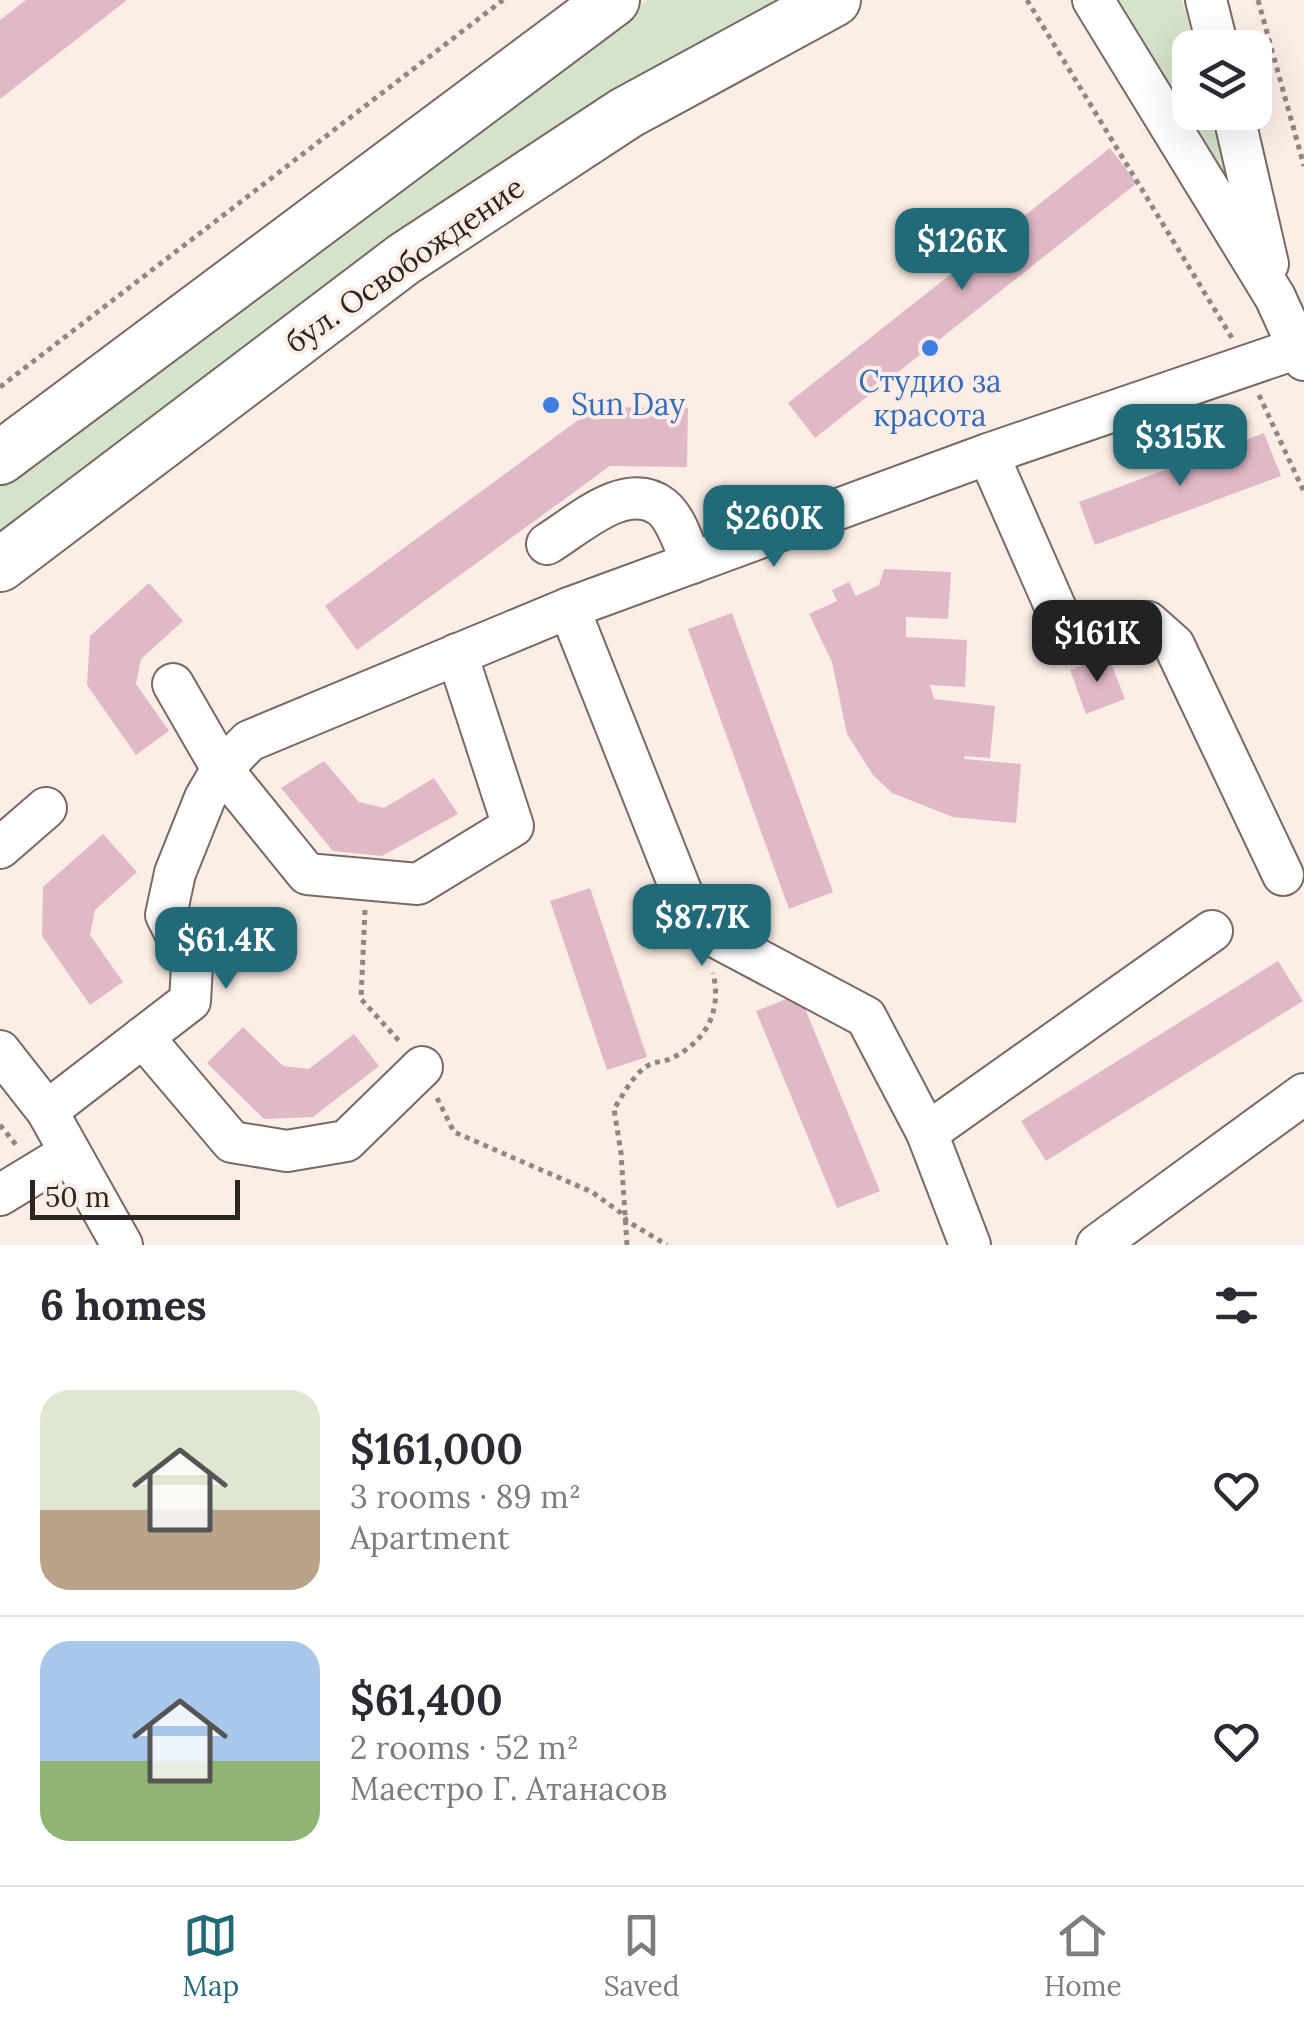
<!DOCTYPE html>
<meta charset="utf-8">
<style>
:root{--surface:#fff;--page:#f2f2f3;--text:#2b2b33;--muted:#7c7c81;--line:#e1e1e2;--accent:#226a77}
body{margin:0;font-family:Lora,serif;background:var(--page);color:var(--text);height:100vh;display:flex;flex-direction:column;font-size:38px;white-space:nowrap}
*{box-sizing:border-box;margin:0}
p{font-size:32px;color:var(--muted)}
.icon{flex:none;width:55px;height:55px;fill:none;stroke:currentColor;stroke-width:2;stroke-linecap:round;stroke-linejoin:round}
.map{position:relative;height:1245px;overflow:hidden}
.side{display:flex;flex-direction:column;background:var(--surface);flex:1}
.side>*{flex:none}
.tools{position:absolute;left:1172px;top:30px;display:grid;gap:20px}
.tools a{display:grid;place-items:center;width:100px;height:100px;border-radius:20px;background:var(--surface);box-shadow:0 10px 40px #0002;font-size:50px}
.scale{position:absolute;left:30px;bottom:25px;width:210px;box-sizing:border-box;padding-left:10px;border:5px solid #2c2522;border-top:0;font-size:28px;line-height:35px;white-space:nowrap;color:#2c2522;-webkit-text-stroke:8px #fcede7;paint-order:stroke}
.price{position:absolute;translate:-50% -85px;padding:0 22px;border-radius:20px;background:var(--accent);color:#fff;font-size:32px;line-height:65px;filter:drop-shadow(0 2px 5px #0008)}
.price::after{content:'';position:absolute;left:50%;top:60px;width:30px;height:22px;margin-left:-15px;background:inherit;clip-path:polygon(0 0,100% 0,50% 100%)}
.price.active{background:#222;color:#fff}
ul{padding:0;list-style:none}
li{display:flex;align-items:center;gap:30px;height:250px;padding:0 40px}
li+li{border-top:2px solid var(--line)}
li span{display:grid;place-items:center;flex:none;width:280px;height:200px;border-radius:30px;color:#555}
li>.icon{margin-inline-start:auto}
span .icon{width:120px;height:120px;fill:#fffc;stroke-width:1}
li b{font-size:42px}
h2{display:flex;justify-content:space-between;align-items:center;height:120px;padding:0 40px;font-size:42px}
.dock{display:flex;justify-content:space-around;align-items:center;height:140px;border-top:2px solid var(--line);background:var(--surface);font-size:28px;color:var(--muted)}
.dock a{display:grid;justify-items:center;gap:5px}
.dock .active{color:var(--accent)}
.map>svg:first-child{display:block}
.green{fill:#d5e3cb}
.building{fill:#e0b9c6}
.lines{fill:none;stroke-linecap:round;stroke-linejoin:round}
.minor-casing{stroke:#7a6963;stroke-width:44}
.major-casing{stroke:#7a6963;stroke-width:56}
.path{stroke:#918682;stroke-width:5;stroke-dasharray:5 5;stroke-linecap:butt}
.minor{stroke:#fff;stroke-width:40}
.major{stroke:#fff;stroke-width:52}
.shop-dot{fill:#3f7fe0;stroke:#fcede7;stroke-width:4}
.labels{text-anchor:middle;stroke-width:8;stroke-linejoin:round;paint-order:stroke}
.street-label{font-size:30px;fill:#2c2522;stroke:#fcede7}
.shop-label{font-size:30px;fill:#366cbe;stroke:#fcede7}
</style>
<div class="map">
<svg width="1304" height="1245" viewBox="0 0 1304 1245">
<rect width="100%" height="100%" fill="#fcede7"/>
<!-- green -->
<g class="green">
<polygon points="648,0 790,0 0,542 0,486 311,250"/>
<polygon points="1107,0 1182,0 1195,47 1190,48 1190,112 1213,113 1227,180"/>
</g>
<!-- building -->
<g class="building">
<polygon points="26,0 127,0 0,99 0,20"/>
<polygon points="1110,148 1137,183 815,438 788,403"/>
<polygon points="596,407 688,408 687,467 610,466 357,650 325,606"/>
<polygon points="1264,433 1281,476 1095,545 1079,502"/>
<polygon points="884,569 951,572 948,619 906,617 906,637 967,640 965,687 930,685 934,699 995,706 990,758 965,756 964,759 1021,764 1016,823 953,817 892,793 873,775 847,734 832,662 809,614 837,601 832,590 849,582 856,596 879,585"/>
<polygon points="149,583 183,621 141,659 136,684 169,731 136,755 87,685 90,636"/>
<polygon points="732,613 833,892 789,909 688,629"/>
<polygon points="1108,655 1125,699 1086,714 1070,670"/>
<polygon points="324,761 359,802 384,808 434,778 458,814 382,856 333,851 281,788"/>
<polygon points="103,834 137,872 95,910 90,935 123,982 90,1005 42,936 43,887"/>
<polygon points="590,888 647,1057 607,1070 550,901"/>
<polygon points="1278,961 1303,1001 1046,1161 1021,1121"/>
<polygon points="799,994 880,1191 837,1208 756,1011"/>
<polygon points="243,1027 283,1066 309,1069 354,1034 379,1066 313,1117 264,1119 207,1063"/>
</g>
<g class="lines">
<!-- minor casing -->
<g class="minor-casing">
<g id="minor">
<polyline points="1093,0 1275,297 1304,360"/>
<polyline points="1206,0 1218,48"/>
<polyline points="1233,112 1268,264"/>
<polyline points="988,454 1068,636 1107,623 1148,622 1174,645 1283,875"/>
<path d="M547,544C577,526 626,479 662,507C677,519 684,546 692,563"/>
<polyline points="569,608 695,926 866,1017 927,1133 970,1245"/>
<polyline points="173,684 222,769 307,874 418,884 513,826 457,654"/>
<polyline points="0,848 46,808"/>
<polyline points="143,1037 232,1142 287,1151 346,1141 422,1067"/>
<polyline points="0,1051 47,1111 122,1245"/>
<polyline points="47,1111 190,1001 192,966 166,915 175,873 205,798 222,769 249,741 569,608 988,454 1304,346"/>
<polyline points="927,1133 1212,931"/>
<polyline points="0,1195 69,1153"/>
<polyline points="1097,1245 1304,1094"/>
</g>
</g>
<!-- major casing -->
<g class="major-casing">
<g id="major">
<polyline points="0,458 613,0"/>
<polyline points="0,565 404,259 626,113 834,0"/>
</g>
</g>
<!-- path -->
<g class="path">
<polyline points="1027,0 1232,338"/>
<polyline points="1258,0 1304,166"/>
<polyline points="0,387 503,0"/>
<polyline points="1259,395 1304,492"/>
<polyline points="365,910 361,999 401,1043"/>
<polyline points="437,1098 454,1132 592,1192 621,1213 627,1221 667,1245"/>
<polyline points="0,1125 17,1146"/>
<path d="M627,1245L621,1153L614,1109C623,1095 633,1074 649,1065C656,1061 665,1062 672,1058C707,1041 722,1010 713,973"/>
</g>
<!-- minor -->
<use href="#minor" class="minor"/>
<!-- major -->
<use href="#major" class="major"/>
</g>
<!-- markers -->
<g class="shop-dot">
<circle cx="930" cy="348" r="10"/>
<circle cx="551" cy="405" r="10"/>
</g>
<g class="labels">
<!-- street labels -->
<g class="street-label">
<text transform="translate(405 265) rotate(-35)" y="10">бул. Освобождение</text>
</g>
<!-- shop labels -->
<g class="shop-label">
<text x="930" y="392">Студио за<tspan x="930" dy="34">красота</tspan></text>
<text x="571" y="415" text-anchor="start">Sun Day</text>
</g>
</g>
</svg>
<div class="tools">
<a><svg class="icon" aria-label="layers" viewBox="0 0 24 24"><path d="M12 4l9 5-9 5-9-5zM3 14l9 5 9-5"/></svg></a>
</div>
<div class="scale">50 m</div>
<b class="price" style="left:962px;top:293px">$126K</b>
<b class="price" style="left:1180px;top:489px">$315K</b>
<b class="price" style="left:774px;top:570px">$260K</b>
<b class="price active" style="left:1097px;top:685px">$161K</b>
<b class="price" style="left:702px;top:969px">$87.7K</b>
<b class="price" style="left:226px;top:992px">$61.4K</b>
</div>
<section class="side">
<h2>6 homes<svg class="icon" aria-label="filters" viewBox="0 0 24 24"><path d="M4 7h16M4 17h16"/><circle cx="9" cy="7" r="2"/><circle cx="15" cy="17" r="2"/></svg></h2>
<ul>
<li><span style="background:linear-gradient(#dfe7d0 60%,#b9a48a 0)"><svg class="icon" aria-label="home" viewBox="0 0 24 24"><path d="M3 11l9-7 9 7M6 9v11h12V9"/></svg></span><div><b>$161,000</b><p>3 rooms · 89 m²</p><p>Apartment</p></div><svg class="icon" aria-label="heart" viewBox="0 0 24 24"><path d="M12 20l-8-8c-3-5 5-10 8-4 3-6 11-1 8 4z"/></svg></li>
<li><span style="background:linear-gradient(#a9c7e8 60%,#8fb573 0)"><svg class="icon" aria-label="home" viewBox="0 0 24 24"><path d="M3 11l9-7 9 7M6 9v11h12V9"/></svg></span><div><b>$61,400</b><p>2 rooms · 52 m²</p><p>Маестро Г. Атанасов</p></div><svg class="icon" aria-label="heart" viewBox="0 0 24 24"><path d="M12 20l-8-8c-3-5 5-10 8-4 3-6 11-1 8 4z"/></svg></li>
</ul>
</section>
<nav class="dock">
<a class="active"><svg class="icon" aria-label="map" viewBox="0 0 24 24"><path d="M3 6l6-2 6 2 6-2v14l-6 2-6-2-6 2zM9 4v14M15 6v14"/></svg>Map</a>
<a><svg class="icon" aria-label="saved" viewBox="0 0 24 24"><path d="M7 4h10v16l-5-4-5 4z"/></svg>Saved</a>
<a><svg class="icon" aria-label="home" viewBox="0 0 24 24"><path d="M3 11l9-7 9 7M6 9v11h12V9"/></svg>Home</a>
</nav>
